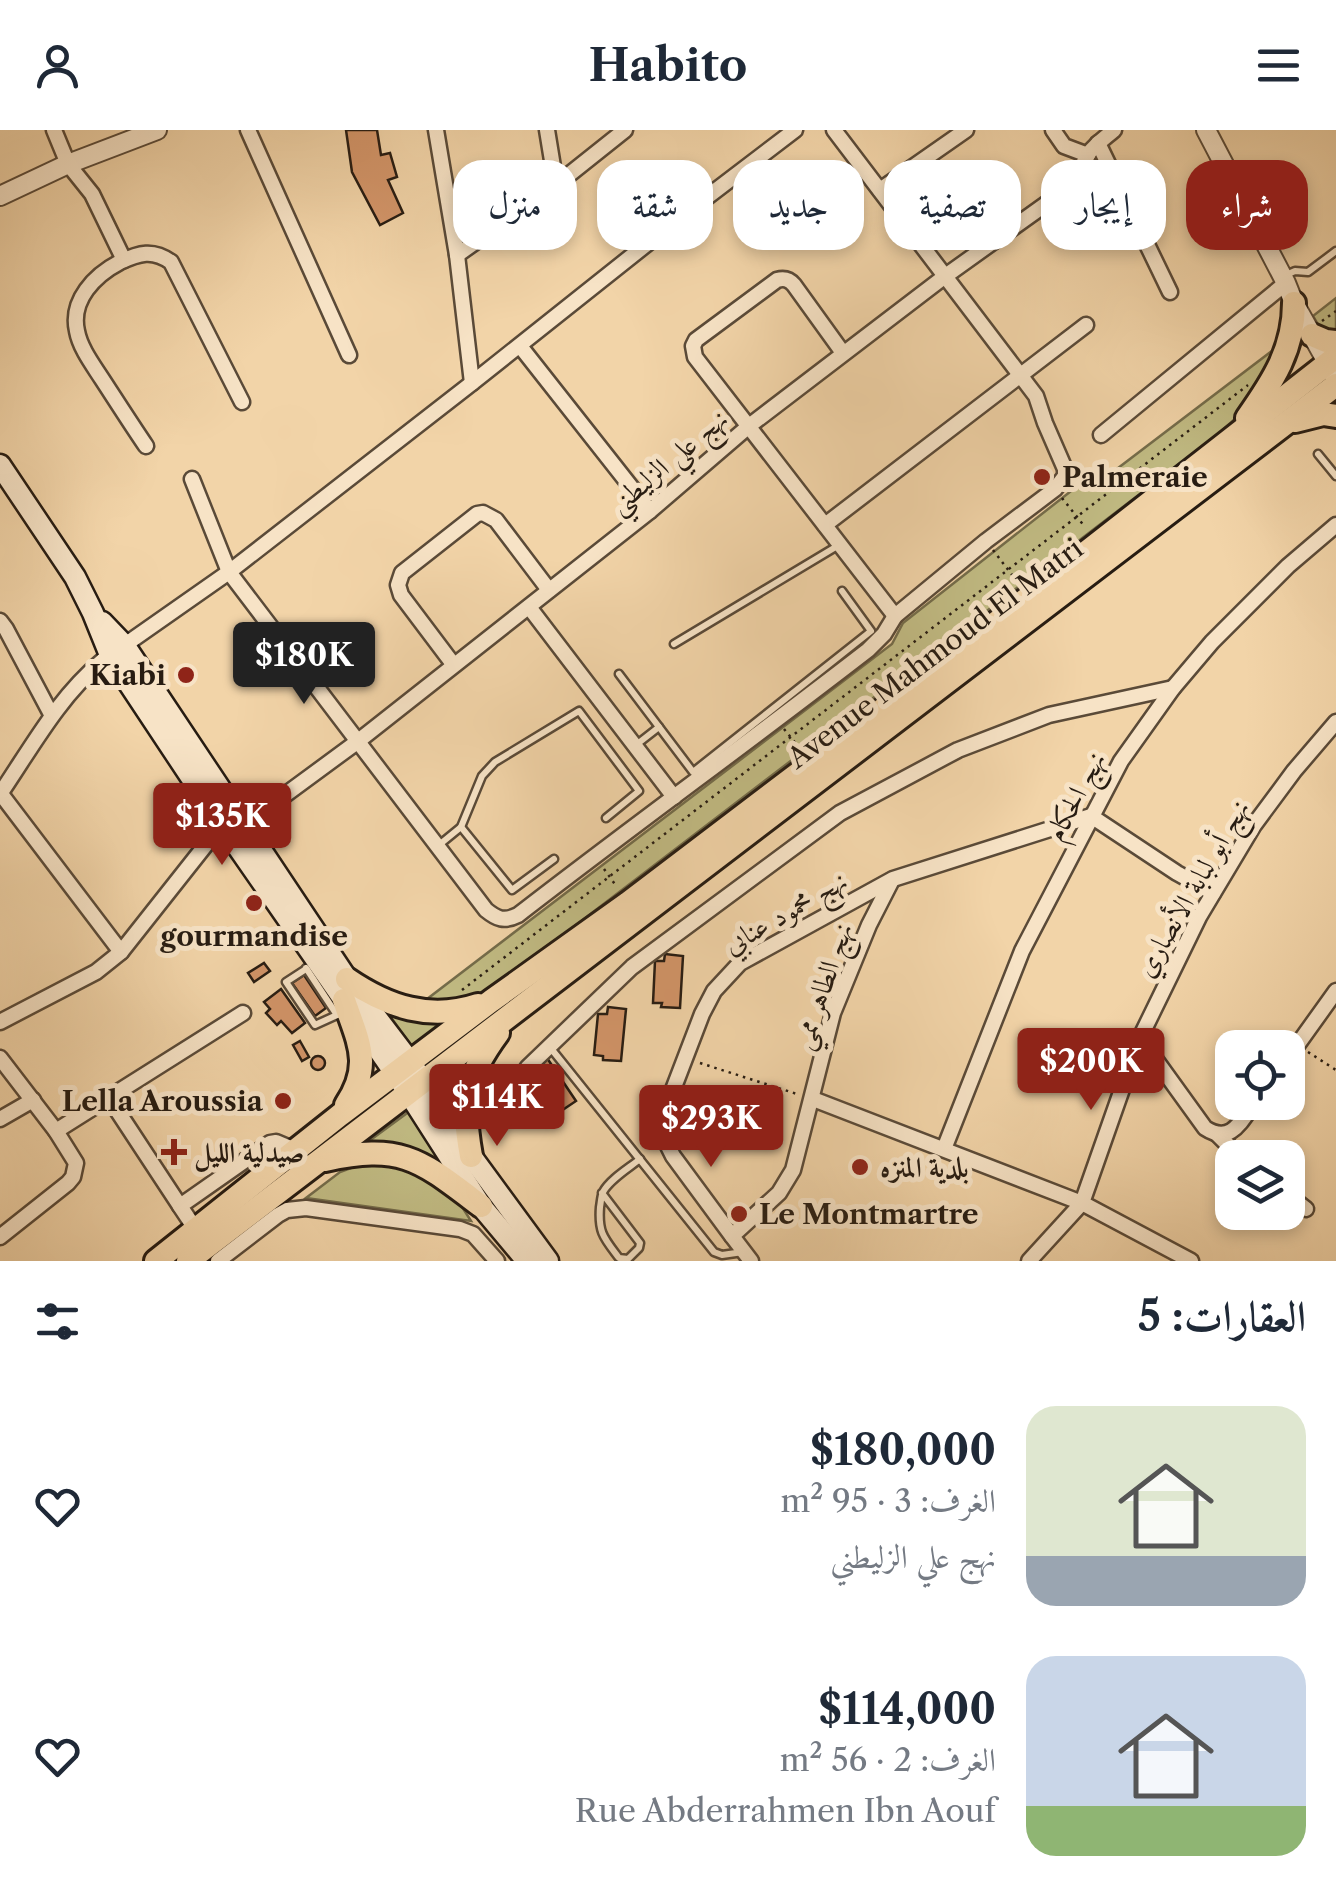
<!DOCTYPE html>
<html lang="ar">
<meta charset="utf-8">
<style>
:root{--surface:#fff;--page:#f2f2f3;--text:#1f2937;--muted:#747a83;--accent:#8f2418}
body{margin:0;font-family:"Libre Caslon Text",Amiri,serif;background:var(--page);color:var(--text);direction:rtl;height:100vh;display:flex;flex-direction:column;font-size:38px;white-space:nowrap}
*{box-sizing:border-box;margin:0}
p{font-size:32px;color:var(--muted)}
.icon{flex:none;width:55px;height:55px;fill:none;stroke:currentColor;stroke-width:2;stroke-linecap:round;stroke-linejoin:round}
.map{position:relative;height:1131px;overflow:hidden;direction:ltr}
.details{display:flex;flex-direction:column;background:var(--surface);flex:1}
.details>*{flex:none}
.banner{position:absolute;left:30px;top:30px;width:1278px;height:90px;direction:rtl;display:flex;gap:20px}
.tools{position:absolute;left:1215px;top:900px;display:grid;gap:20px}
.tools a{display:grid;place-items:center;width:90px;height:90px;border-radius:20px;background:var(--surface);box-shadow:0 5px 15px #0003;font-size:50px}
.price{position:absolute;translate:-50% -85px;padding:0 22px;border-radius:10px;background:var(--accent);color:#fff;font-size:32px;line-height:65px;filter:drop-shadow(0 2px 5px #0008)}
.price::after{content:'';position:absolute;left:50%;top:60px;width:30px;height:22px;margin-left:-15px;background:inherit;clip-path:polygon(0 0,100% 0,50% 100%)}
.price.current{background:#222;color:#fff}
ul{padding:0;list-style:none}
li{display:flex;align-items:center;gap:30px;height:250px;padding:0 30px}
li span{display:grid;place-items:center;flex:none;width:280px;height:200px;border-radius:30px;color:#555}
li>.icon{margin-inline-start:auto}
span .icon{width:120px;height:120px;fill:#fffc;stroke-width:1}
li b{font-size:42px}
h2{display:flex;justify-content:space-between;align-items:center;height:120px;padding:0 30px;font-size:42px}
.chip{padding:0 35px;border-radius:30px;background:var(--surface);box-shadow:0 5px 15px #0003;font-size:35px;line-height:90px}
.chip.current{background:var(--accent);color:#fff}
header{display:flex;justify-content:space-between;align-items:center;height:130px;padding:0 30px;background:var(--surface);font-size:45px;font-weight:700}
.map>svg:first-child{display:block}
.green{fill:#c1bb83;stroke:#746c4a;stroke-width:2.5}
.building{fill:#d39569;stroke:#271c12;stroke-width:2.5}
.lines{fill:none;stroke-linecap:round;stroke-linejoin:round}
.service-casing{stroke:#5a4a38;stroke-width:11}
.minor-casing{stroke:#5a4a38;stroke-width:19}
.tertiary-casing{stroke:#5a4a38;stroke-width:22}
.secondary-casing{stroke:#271c12;stroke-width:25}
.trunk-casing{stroke:#271c12;stroke-width:28}
.path{stroke:#271c12;stroke-width:2.5;stroke-dasharray:2.5 5;stroke-linecap:butt}
.service{stroke:#f7e3c6;stroke-width:6}
.minor{stroke:#f7e3c6;stroke-width:14}
.tertiary{stroke:#f7e3c6;stroke-width:18}
.secondary{stroke:#f7e3c6;stroke-width:20}
.trunk{stroke:#f2d4a8;stroke-width:22}
.poi-dot{fill:#8f2418;stroke:#f7e3c6;stroke-width:4}
.labels{text-anchor:middle;stroke-width:10;stroke-linejoin:round;paint-order:stroke}
.street-label{font-size:28px;fill:#271c12;stroke:#f7e3c6}
.poi-label{font-size:28px;font-weight:bold;fill:#271c12;stroke:#f7e3c6;text-anchor:start}
</style>
<header><svg class="icon" aria-label="menu" viewBox="0 0 24 24"><path d="M4 6h16M4 12h16M4 18h16"/></svg>Habito<svg class="icon" aria-label="person" viewBox="0 0 24 24"><circle cx="12" cy="8" r="4"/><path d="M4 21q1-7 8-7t8 7"/></svg></header>
<div class="map">
<svg width="1336" height="1131" viewBox="0 0 1336 1131">
<rect width="100%" height="100%" fill="#f2d4a8"/>
<filter id="stains"><feTurbulence type="fractalNoise" baseFrequency=".002" numOctaves="4"/><feColorMatrix values="0 0 0 0 .2 0 0 0 0 .09 0 0 0 0 .02 0 0 0 .5 -.17"/></filter>
<radialGradient id="worn" r=".72"><stop offset=".6" stop-color="#630" stop-opacity="0"/><stop offset="1" stop-color="#630" stop-opacity=".3"/></radialGradient>
<!-- green -->
<g class="green">
<polygon points="1336,168 1336,208 1324,205 1313,186"/>
<polygon points="1285,211 1246,279 1217,305 414,919 384,878 427,869 892,514 903,493 1094,343 1101,351"/>
<polygon points="410,981 448,1036 411,1018 365,1014"/>
<polygon points="359,1035 389,1035 415,1039 459,1072 471,1091 306,1068 340,1042"/>
</g>
<!-- building -->
<g class="building">
<polygon points="346,0 377,0 381,25 390,23 397,47 388,50 403,83 380,95 352,42"/>
<polygon points="665,824 683,826 680,878 661,877 662,873 653,873 655,831 664,831"/>
<polygon points="264,833 270,841 254,852 248,843"/>
<polygon points="304,845 326,878 315,886 292,853"/>
<polygon points="281,859 305,893 292,903 281,891 277,895 266,883 270,879 264,872"/>
<polygon points="608,877 626,879 621,931 603,930 603,926 594,925 598,884 607,884"/>
<polygon points="300,911 309,927 302,931 293,915"/>
<circle cx="318" cy="933" r="7"/>
<polygon points="547,928 576,971 561,981 559,978 552,983 528,949 536,944 532,938"/>
</g>
<g class="lines">
<!-- service casing -->
<g class="service-casing">
<g id="service">
<polyline points="1286,145 1295,141 1308,142 1336,121"/>
<polyline points="1318,324 1336,346"/>
<polyline points="674,514 839,415"/>
<polyline points="619,544 693,642 871,501 842,461"/>
<polyline points="636,615 659,597"/>
<polyline points="461,697 512,760 554,729"/>
<polyline points="439,715 461,697 482,646 495,632 579,581 639,661 606,688"/>
<polyline points="306,838 337,885"/>
<polyline points="306,839 286,852 315,895 337,885"/>
<polyline points="549,916 714,1122 722,1125 743,1122"/>
<path d="M602,1063L640,1113L639,1118L628,1129L619,1128C604,1108 598,1103 600,1077C601,1072 601,1066 603,1062C610,1049 629,1038 640,1029"/>
</g>
</g>
<!-- minor casing -->
<g class="minor-casing">
<g id="minor">
<polyline points="54,0 68,34 92,64 124,130"/>
<polyline points="248,0 349,225"/>
<polyline points="436,0 457,125 472,253"/>
<polyline points="547,0 556,55"/>
<polyline points="1053,0 1064,16 1088,25"/>
<polyline points="1098,13 1170,162"/>
<polyline points="880,60 966,0"/>
<polyline points="457,125 556,55 625,0"/>
<polyline points="520,216 650,381"/>
<path d="M843,223L794,155C789,149 784,148 777,150L696,210L693,216L695,227L895,486"/>
<polyline points="1101,305 1286,153"/>
<path d="M146,316C131,294 117,272 102,249C93,235 80,218 77,201C70,170 95,145 120,132C139,123 153,119 171,132L242,272"/>
<path d="M192,349L229,442L486,780C497,789 504,792 518,785C634,695 752,610 868,520L884,504L895,486L986,411L1055,359L1065,346V339L1045,293L1036,266L834,0"/>
<polyline points="825,395 1086,195"/>
<polyline points="529,477 674,667"/>
<polyline points="0,491 6,499 51,584"/>
<polyline points="453,534 401,465 398,455 402,443 477,384 483,383 496,390 549,460"/>
<path d="M0,664C32,617 58,568 102,531L229,442L472,253L677,90L795,0"/>
<polyline points="1,664 121,822"/>
<path d="M0,892L96,842L121,822L208,712L259,684L357,612L650,381L749,296L944,147L1067,59C1078,48 1081,36 1089,23C1096,14 1106,7 1114,0"/>
<path d="M1140,908L1205,998C1231,1015 1241,991 1255,972"/>
<polyline points="0,928 56,1001 76,1033 73,1047 68,1053 0,1107"/>
<polyline points="1288,928 1336,861"/>
<polyline points="510,964 528,937 632,837 840,683 958,620 1049,585 1173,558"/>
<polyline points="109,968 180,1076"/>
<polyline points="813,969 1082,1073 1029,1131"/>
<polyline points="0,989 33,970"/>
<polyline points="56,1001 243,883"/>
<polyline points="1217,1004 1241,1028"/>
<polyline points="944,1019 1022,821 1121,631 1173,558 1212,512 1288,436 1336,395"/>
<polyline points="1288,1065 1306,1079"/>
<polyline points="196,1100 180,1076 270,1013 276,1012 295,1020"/>
<polyline points="732,1106 673,1026 666,1012 662,996 666,978 702,884 714,861 740,833 893,749 1091,686 1177,743 1213,763"/>
<polyline points="218,1131 278,1085 287,1080 306,1078 460,1099 473,1104 497,1131"/>
<polyline points="751,1131 732,1106 779,1063 793,1040 833,883 869,795 892,750"/>
<polyline points="1191,1131 1082,1073 1140,908 1199,787 1254,695 1294,641 1336,592"/>
</g>
</g>
<!-- tertiary casing -->
<g class="tertiary-casing">
<g id="tertiary">
<polyline points="1206,0 1286,153 1294,173 1336,248"/>
<polyline points="0,66 68,34 157,0"/>
</g>
</g>
<!-- secondary casing -->
<g class="secondary-casing">
<g id="secondary">
<polyline points="0,335 75,447 93,483 110,525 226,700 408,962 481,1076 527,1131"/>
<polyline points="102,492 125,516 347,849 411,933 471,1026 548,1131"/>
</g>
</g>
<!-- trunk casing -->
<g class="trunk-casing">
<g id="trunk">
<polyline points="1312,205 1326,211 1336,212"/>
<path d="M1247,288C1273,251 1294,219 1294,173"/>
<polyline points="1295,291 1323,284 1336,286"/>
<path d="M347,849C388,877 430,891 478,875"/>
<path d="M344,870C358,912 373,934 346,975"/>
<path d="M471,1026C461,971 465,948 498,903"/>
<path d="M325,1030C403,1013 420,1030 481,1076"/>
<polyline points="156,1131 340,985 491,871 628,773 974,510 1336,227"/>
<polyline points="188,1131 1336,255"/>
</g>
</g>
<!-- path -->
<g class="path">
<polyline points="1322,191 1336,181"/>
<polyline points="1062,368 1085,397"/>
<polyline points="993,420 1019,454"/>
<polyline points="784,599 801,620"/>
<polyline points="604,739 617,757"/>
<polyline points="462,860 1248,255"/>
<polyline points="1308,922 1336,940"/>
<polyline points="700,933 797,964"/>
</g>
<!-- service -->
<use href="#service" class="service"/>
<!-- minor -->
<use href="#minor" class="minor"/>
<!-- tertiary -->
<use href="#tertiary" class="tertiary"/>
<!-- secondary -->
<use href="#secondary" class="secondary"/>
<!-- trunk -->
<use href="#trunk" class="trunk"/>
</g>
<!-- markers -->
<g class="poi-dot">
<circle cx="1042" cy="347" r="10"/>
<circle cx="186" cy="545" r="10"/>
<circle cx="254" cy="773" r="10"/>
<circle cx="283" cy="971" r="10"/>
<path d="M169 1007h10v10h10v10h-10v10h-10v-10h-10v-10h10z"/>
<circle cx="860" cy="1037" r="10"/>
<circle cx="739" cy="1084" r="10"/>
</g>
<g class="labels">
<!-- street labels -->
<g class="street-label">
<text transform="translate(668 331) rotate(-40)" y="10">نهج علي الزليطني</text>
<text transform="translate(935 523) rotate(-37)" y="10">Avenue Mahmoud El Matri</text>
<text transform="translate(1075 666) rotate(-62)" y="10">نهج الحكام</text>
<text transform="translate(1192 758) rotate(-60)" y="10">نهج أبو لبابة الأنصاري</text>
<text transform="translate(785 782) rotate(-30)" y="10">نهج محمود عنابي</text>
<text transform="translate(822 856) rotate(-71)" y="10">نهج الطاهر ممي</text>
</g>
<!-- poi labels -->
<g class="poi-label">
<text x="1062" y="357">Palmeraie</text>
<text x="166" y="555" text-anchor="end">Kiabi</text>
<text x="254" y="816" text-anchor="middle">gourmandise</text>
<text x="263" y="981" text-anchor="end">Lella Aroussia</text>
<text x="194" y="1032">صيدلية الليل</text>
<text x="880" y="1047">بلدية المنزه</text>
<text x="759" y="1094">Le Montmartre</text>
</g>
</g>
<rect width="100%" height="100%" filter="url(#stains)"/>
<rect width="100%" height="100%" fill="url(#worn)"/>
</svg>
<div class="tools">
<a><svg class="icon" aria-label="locate" viewBox="0 0 24 24"><circle cx="12" cy="12" r="6"/><path d="M12 2v4M12 18v4M2 12h4M18 12h4"/></svg></a>
<a><svg class="icon" aria-label="layers" viewBox="0 0 24 24"><path d="M12 4l9 5-9 5-9-5zM3 14l9 5 9-5"/></svg></a>
</div>
<b class="price current" style="left:304px;top:577px">$180K</b>
<b class="price" style="left:222px;top:738px">$135K</b>
<b class="price" style="left:1091px;top:983px">$200K</b>
<b class="price" style="left:497px;top:1019px">$114K</b>
<b class="price" style="left:711px;top:1040px">$293K</b>
<div class="banner">
<a class="chip current">شراء</a>
<a class="chip">إيجار</a>
<a class="chip">تصفية</a>
<a class="chip">جديد</a>
<a class="chip">شقة</a>
<a class="chip">منزل</a>
</div>
</div>
<section class="details">
<h2>العقارات: 5<svg class="icon" aria-label="filters" viewBox="0 0 24 24"><path d="M4 7h16M4 17h16"/><circle cx="9" cy="7" r="2"/><circle cx="15" cy="17" r="2"/></svg></h2>
<ul>
<li><span style="background:linear-gradient(#dfe7d0 75%,#9aa5b1 0)"><svg class="icon" aria-label="home" viewBox="0 0 24 24"><path d="M3 11l9-7 9 7M6 9v11h12V9"/></svg></span><div><b>$180,000</b><p>الغرف: 3 · 95 m²</p><p>نهج علي الزليطني</p></div><svg class="icon" aria-label="heart" viewBox="0 0 24 24"><path d="M12 20l-8-8c-3-5 5-10 8-4 3-6 11-1 8 4z"/></svg></li>
<li><span style="background:linear-gradient(#c9d6e8 75%,#8fb573 0)"><svg class="icon" aria-label="home" viewBox="0 0 24 24"><path d="M3 11l9-7 9 7M6 9v11h12V9"/></svg></span><div><b>$114,000</b><p>الغرف: 2 · 56 m²</p><p>Rue Abderrahmen Ibn Aouf</p></div><svg class="icon" aria-label="heart" viewBox="0 0 24 24"><path d="M12 20l-8-8c-3-5 5-10 8-4 3-6 11-1 8 4z"/></svg></li>
</ul>
</section>
